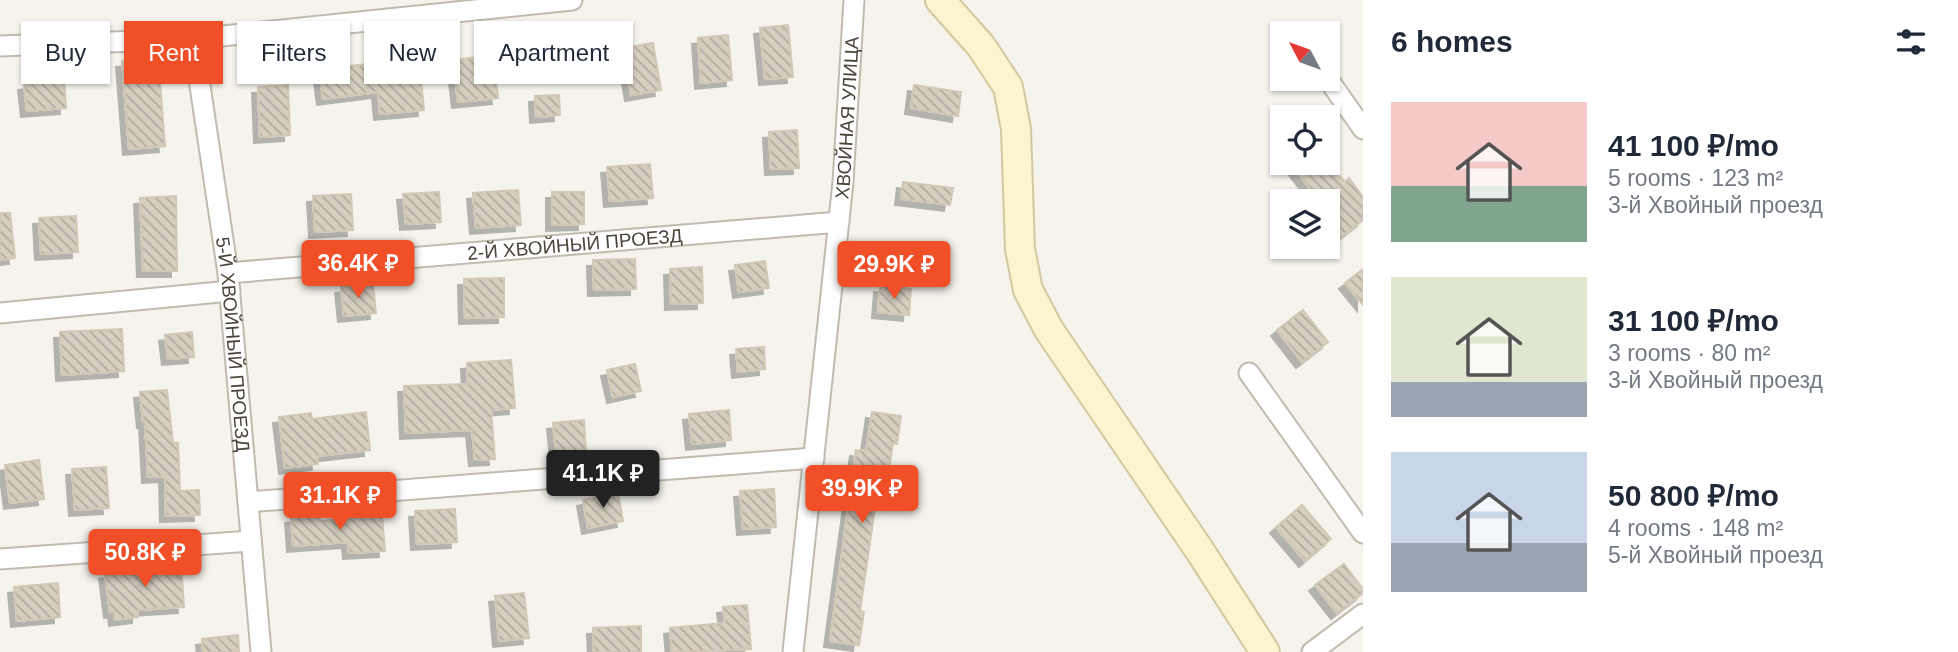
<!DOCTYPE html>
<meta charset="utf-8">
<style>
:root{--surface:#fff;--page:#f6f6f7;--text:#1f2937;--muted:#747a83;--accent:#f14f27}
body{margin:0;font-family:Arial,sans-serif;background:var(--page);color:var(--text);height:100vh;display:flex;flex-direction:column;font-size:26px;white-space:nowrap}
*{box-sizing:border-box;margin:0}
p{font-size:23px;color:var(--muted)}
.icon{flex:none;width:38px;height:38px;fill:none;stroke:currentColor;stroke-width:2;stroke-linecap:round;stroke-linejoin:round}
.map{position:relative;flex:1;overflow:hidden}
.side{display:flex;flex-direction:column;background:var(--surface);width:595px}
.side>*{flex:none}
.top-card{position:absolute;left:21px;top:21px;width:665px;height:63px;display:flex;gap:14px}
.needle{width:46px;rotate:311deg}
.controls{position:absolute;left:1270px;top:21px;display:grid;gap:14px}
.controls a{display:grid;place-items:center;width:70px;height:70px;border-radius:0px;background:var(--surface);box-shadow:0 2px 5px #0004;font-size:35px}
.price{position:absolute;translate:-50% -60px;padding:0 16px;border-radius:7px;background:var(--accent);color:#fff;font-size:23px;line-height:46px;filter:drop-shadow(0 2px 4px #0008)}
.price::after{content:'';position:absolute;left:50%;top:42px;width:21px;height:16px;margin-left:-10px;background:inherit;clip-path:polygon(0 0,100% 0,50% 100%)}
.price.on{background:#222;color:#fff}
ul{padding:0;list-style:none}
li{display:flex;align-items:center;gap:21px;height:175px;padding:0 28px}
li span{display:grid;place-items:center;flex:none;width:196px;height:140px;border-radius:0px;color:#555}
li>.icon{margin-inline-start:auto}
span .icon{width:84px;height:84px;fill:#fffc;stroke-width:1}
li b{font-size:30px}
h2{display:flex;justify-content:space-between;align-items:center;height:84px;padding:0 28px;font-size:30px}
.tag{padding:0 24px;border-radius:0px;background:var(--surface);box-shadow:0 2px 5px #0004;font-size:24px;line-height:63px}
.tag.on{background:var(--accent);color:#fff}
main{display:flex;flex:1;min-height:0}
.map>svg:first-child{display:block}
.building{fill:url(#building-back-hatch);stroke:#d1c7b5;stroke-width:2;filter:url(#shadow)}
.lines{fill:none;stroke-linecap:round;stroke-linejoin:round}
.street-casing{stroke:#c1bbae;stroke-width:23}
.secondary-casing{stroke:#d3c89d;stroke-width:32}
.street{stroke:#fff;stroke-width:19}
.secondary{stroke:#fcf4ce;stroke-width:28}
.labels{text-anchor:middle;stroke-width:6;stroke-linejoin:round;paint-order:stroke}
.street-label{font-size:19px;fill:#4a4439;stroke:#fff}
</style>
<main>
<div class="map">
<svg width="1363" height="652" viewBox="0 0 1363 652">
<defs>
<pattern id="building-back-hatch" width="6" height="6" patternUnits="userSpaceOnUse" patternTransform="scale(1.75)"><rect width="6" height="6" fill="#d6cfc1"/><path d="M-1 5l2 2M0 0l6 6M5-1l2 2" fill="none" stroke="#b0aa9e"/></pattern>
<filter id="shadow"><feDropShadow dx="-6" dy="6" stdDeviation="0" flood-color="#0004"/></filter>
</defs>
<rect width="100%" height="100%" fill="#f5f3ec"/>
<!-- building -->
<g class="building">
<polygon points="788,25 793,77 765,79 760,28"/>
<polygon points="728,35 732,80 701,83 698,38"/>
<polygon points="653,43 661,90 631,95 623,48"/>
<polygon points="493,55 498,98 458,102 453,60"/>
<polygon points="158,58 165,146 129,149 122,61"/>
<polygon points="419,59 424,110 380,114 378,92 323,99 319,69"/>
<polygon points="64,80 66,108 27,111 24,84"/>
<polygon points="288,85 290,135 260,137 258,87"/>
<polygon points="914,85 961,92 958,116 911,108"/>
<polygon points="559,95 560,115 536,117 535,96"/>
<polygon points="797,130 799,168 771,169 769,132"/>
<polygon points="1290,163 1329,163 1345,182 1349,178 1363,197 1363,220 1340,238 1328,222 1328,201 1320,201"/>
<polygon points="650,164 653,198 610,201 607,167"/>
<polygon points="903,182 953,188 950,205 901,199"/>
<polygon points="518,190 521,225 476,228 473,193"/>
<polygon points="439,192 441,222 406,224 403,194"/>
<polygon points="552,192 584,192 584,224 552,225"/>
<polygon points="351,194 353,230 315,232 313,196"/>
<polygon points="176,196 177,271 143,271 140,198"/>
<polygon points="0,213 10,213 15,258 0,260"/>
<polygon points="76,216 78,252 41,254 39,218"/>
<polygon points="635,259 636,289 594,290 593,260"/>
<polygon points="765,261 769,288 739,292 735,265"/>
<polygon points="702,267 703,303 671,304 670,269"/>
<polygon points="1363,269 1363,305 1345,283"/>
<polygon points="504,278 504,317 465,318 464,279"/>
<polygon points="373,284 376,313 344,316 341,287"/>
<polygon points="880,286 911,289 909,315 878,312"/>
<polygon points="1303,310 1328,342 1302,362 1277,330"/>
<polygon points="122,329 124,371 62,375 60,332"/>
<polygon points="192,332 194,357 168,359 165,335"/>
<polygon points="764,347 765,369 738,372 736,349"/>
<polygon points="511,360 515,408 491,410 495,459 475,460 472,430 406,433 404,386 468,384 467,363"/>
<polygon points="635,364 641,391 613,397 607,370"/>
<polygon points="167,390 173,443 178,443 180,491 199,490 200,515 166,516 165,476 148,477 145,422 143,422 140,392"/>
<polygon points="729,410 731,440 692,444 689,414"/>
<polygon points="366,412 370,450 317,456 318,464 285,468 279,417 311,413 312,419"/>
<polygon points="872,412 901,416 897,444 893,443 885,495 877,494 860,611 864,612 859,645 830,641 856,450 866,451"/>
<polygon points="584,420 586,452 556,454 553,423"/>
<polygon points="39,460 44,499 10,503 5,465"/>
<polygon points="106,467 109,508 75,510 72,469"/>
<polygon points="774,489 776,527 743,529 740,491"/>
<polygon points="618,493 623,521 588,528 583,500"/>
<polygon points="1302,505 1331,539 1305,561 1276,527"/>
<polygon points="455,509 457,542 417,544 415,511"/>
<polygon points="320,515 320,521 382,515 385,551 349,553 348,542 293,546 291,517"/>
<polygon points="181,561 184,607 138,610 138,617 115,620 114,611 110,612 105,573 151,568 150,564"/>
<polygon points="1344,564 1363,589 1363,593 1337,613 1315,585"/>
<polygon points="58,583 60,617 17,621 14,587"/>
<polygon points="524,593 529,638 499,641 495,596"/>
<polygon points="747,605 751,649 672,652 670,628 725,623 723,607"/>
<polygon points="641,626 641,652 594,652 593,628"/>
<polygon points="238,635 239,652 203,652 202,639"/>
</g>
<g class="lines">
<!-- street casing -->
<g class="street-casing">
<g id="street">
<path id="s1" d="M193,39L228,273L261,652"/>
<polyline points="0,46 193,39 572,0"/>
<polyline points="1328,79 1363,129"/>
<path id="s2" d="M228,273L839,222"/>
<polyline points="0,313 230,291"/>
<polyline points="1249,373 1363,533"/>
<polyline points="248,502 814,458"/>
<polyline points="0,559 251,541"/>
<path id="s3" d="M793,652L843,182L854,0"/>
<polyline points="1312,652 1363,614"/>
</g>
</g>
<!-- secondary casing -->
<g class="secondary-casing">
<polyline id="secondary" points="940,0 981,46 1008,87 1016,129 1020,249 1028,290 1049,330 1200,551 1265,652"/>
</g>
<!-- street -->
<use href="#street" class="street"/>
<!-- secondary -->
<use href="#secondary" class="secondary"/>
</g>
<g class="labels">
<!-- street labels -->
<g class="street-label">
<text dy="7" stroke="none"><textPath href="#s3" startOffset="537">ХВОЙНАЯ УЛИЦА</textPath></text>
<text dy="7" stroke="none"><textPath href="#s2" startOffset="348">2-Й ХВОЙНЫЙ ПРОЕЗД</textPath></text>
<text dy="7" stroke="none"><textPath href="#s1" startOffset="308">5-Й ХВОЙНЫЙ ПРОЕЗД</textPath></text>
</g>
</g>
</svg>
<div class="controls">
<a><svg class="needle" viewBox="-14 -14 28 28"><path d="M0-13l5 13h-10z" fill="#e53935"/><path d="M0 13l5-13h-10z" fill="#747a83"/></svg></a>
<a><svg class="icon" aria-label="locate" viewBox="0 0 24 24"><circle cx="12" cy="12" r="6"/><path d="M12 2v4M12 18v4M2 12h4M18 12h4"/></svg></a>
<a><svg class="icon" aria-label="layers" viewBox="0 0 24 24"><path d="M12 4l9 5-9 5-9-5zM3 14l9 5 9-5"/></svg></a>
</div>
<b class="price" style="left:358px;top:300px">36.4K ₽</b>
<b class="price" style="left:894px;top:301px">29.9K ₽</b>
<b class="price on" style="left:603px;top:510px">41.1K ₽</b>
<b class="price" style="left:862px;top:525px">39.9K ₽</b>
<b class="price" style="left:340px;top:532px">31.1K ₽</b>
<b class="price" style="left:145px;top:589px">50.8K ₽</b>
<div class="top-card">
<a class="tag">Buy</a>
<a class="tag on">Rent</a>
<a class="tag">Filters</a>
<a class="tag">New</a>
<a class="tag">Apartment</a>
</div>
</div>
<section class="side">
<h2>6 homes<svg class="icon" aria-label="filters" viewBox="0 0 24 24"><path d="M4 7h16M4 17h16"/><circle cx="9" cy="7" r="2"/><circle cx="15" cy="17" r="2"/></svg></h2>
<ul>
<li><span style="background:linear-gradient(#f6c9c9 60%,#7fa58c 0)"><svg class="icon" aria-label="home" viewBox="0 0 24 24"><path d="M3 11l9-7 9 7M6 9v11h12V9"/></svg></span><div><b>41 100 ₽/mo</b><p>5 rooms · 123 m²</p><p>3-й Хвойный проезд</p></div></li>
<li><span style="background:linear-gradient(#dfe7d0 75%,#9aa5b1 0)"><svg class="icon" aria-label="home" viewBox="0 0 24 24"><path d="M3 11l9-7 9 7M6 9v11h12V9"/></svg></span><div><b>31 100 ₽/mo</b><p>3 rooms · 80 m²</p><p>3-й Хвойный проезд</p></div></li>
<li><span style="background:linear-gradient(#c9d6e8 65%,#9aa5b1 0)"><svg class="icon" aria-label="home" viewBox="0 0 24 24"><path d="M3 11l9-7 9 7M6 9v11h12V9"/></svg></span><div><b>50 800 ₽/mo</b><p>4 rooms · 148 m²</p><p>5-й Хвойный проезд</p></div></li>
</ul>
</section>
</main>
